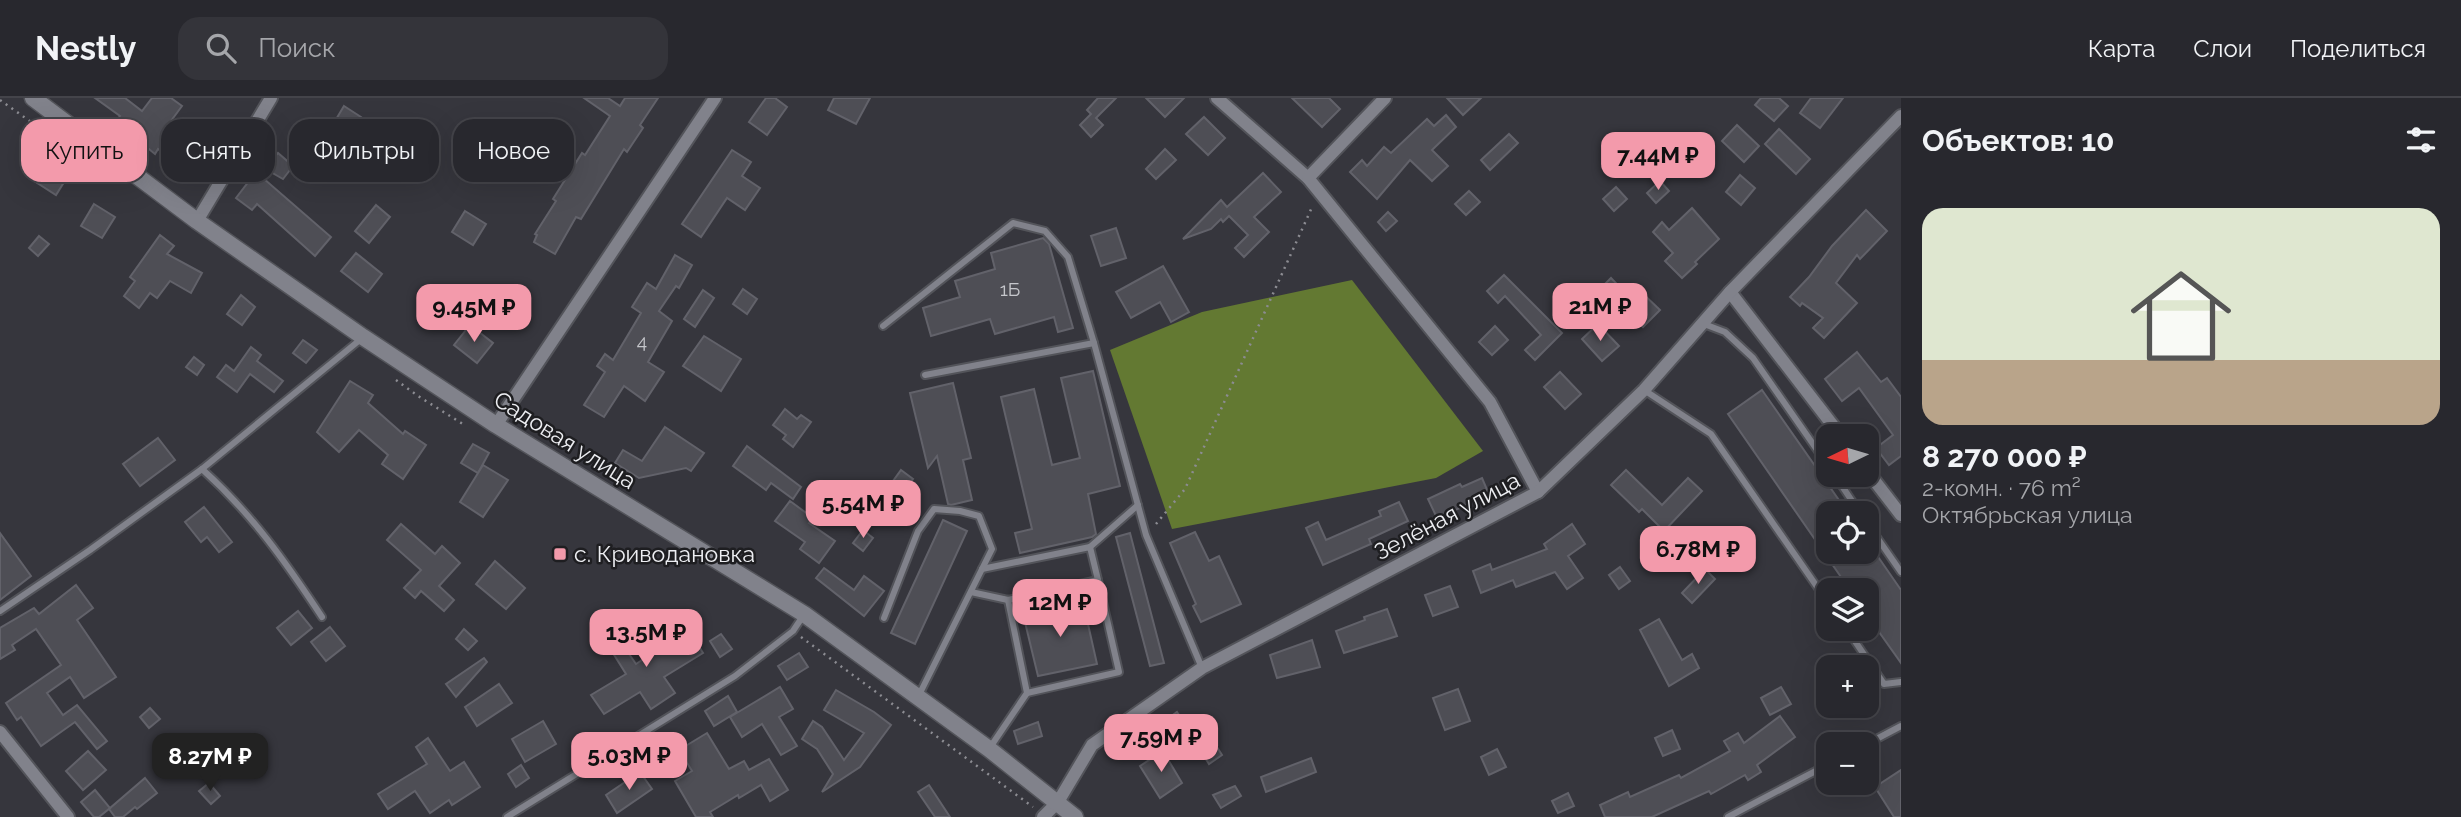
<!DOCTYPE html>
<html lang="ru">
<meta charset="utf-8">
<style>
:root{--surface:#28282e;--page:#34343a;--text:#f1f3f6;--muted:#a5a6aa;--line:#44444a;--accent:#f39aab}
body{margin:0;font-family:Raleway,sans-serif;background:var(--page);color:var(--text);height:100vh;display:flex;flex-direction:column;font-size:26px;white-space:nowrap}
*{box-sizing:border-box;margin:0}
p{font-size:23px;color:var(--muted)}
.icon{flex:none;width:38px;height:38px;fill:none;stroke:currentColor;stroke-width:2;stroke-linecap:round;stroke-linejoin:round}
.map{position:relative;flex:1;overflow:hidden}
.details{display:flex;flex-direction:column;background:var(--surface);width:560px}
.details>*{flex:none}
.hud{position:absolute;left:21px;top:21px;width:665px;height:63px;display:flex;gap:14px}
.needle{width:46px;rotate:265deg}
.tools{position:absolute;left:1816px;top:326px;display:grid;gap:14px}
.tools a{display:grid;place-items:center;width:63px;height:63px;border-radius:14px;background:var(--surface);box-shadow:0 7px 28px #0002,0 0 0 2px var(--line);font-size:35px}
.price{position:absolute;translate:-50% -60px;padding:0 16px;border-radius:14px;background:var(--accent);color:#111;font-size:23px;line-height:46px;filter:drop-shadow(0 2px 4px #0008)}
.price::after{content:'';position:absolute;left:50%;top:42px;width:21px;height:16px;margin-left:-10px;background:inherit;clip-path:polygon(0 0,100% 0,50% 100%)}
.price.on{background:#222;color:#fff}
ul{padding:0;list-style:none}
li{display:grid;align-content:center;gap:14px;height:371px;padding:0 21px}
li span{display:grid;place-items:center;height:217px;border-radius:21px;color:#555}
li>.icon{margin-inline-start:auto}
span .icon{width:126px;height:126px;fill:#fffc;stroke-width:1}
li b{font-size:30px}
h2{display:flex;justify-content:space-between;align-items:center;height:84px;padding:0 21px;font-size:30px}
.tag{padding:0 24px;border-radius:21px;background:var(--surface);box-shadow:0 7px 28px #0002,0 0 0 2px var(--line);font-size:24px;line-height:63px}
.tag.on{background:var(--accent);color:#111}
header{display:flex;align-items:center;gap:42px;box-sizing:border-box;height:98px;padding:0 35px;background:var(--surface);border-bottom:2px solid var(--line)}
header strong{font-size:33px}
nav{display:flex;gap:38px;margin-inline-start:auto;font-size:24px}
.search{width:490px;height:63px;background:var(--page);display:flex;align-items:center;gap:18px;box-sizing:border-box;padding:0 24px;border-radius:21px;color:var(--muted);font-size:26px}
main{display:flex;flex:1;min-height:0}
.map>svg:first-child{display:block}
.forest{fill:#637932}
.building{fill:#4e4e55;stroke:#62626a;stroke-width:2}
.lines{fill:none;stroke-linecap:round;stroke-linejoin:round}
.service-casing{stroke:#53545a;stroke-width:10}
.minor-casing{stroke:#53545a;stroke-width:16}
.tertiary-casing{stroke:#53545a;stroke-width:19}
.path{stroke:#8c8c92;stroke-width:2.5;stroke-dasharray:2 5;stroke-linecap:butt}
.service{stroke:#81828b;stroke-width:6}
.minor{stroke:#81828b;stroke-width:12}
.tertiary{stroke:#81828b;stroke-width:16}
.poi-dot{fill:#f39aab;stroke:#1e1e21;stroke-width:2.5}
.labels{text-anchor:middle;stroke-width:5;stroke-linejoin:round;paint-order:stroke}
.number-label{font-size:19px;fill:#c5c6cb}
.street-label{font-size:23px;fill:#edeef2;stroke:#1e1e21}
.poi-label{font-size:23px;fill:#edeef2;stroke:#1e1e21;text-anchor:start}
</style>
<header>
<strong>Nestly</strong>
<div class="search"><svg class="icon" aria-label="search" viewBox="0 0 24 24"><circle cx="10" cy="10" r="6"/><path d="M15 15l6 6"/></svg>Поиск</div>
<nav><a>Карта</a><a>Слои</a><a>Поделиться</a></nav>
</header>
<main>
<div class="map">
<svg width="1901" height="719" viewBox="0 0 1901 719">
<rect width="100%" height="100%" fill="#36363d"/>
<!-- forest -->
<polygon class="forest" points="1352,182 1483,353 1436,380 1172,431 1110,252 1202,214"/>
<!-- building -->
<g class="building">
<polygon points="95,0 125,0 142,13 152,0 171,0 182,8 165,31 196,55 183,71 158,51 155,56 144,47 146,45 116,23 120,18"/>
<polygon points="584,0 608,0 620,8 625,0 658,0 640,27 643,30 627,54 624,51 581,121 576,119 555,156 534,144 537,137 535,136 556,103 553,101 582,55 585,57 610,18"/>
<polygon points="766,0 775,0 787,9 767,37 749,24"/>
<polygon points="834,0 870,0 856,26 828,12"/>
<polygon points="1098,0 1116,0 1096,20 1103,27 1091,39 1080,27 1091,16 1087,12"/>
<polygon points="1146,0 1184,0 1165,19"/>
<polygon points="1292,0 1329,0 1340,11 1322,29"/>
<polygon points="1447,0 1481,0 1463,17"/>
<polygon points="1761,0 1779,0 1788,8 1774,23 1755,7"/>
<polygon points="1811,0 1843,0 1820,30 1800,15"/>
<polygon points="344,8 361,19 329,74 316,66 341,26 335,23"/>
<polygon points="1446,17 1456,29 1432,52 1448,68 1432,83 1410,62 1377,101 1350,74 1362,62 1367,68 1384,49 1391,55 1427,21 1434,28"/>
<polygon points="1204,19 1225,40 1208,57 1186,36"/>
<polygon points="401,25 413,33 406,45 393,37"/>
<polygon points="1737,27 1759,48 1744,64 1722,43"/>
<polygon points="1779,31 1810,61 1796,76 1765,46"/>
<polygon points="1509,36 1518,45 1490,72 1481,62"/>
<polygon points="254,48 272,62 278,55 293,68 283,81 269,73 266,78 245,60"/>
<polygon points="1165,51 1176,62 1156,81 1146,71"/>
<polygon points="732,52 751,64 742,78 760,90 745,112 727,100 701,139 682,126"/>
<polygon points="41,64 66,81 56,97 31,81"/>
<polygon points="256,74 331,139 315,158 257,106 252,112 236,100"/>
<polygon points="1263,75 1281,94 1254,119 1269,134 1244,159 1235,150 1248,137 1229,118 1223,124 1221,121 1211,131 1183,141 1221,102 1227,109"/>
<polygon points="1740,77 1755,90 1741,107 1726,94"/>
<polygon points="1660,83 1669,93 1656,105 1647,95"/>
<polygon points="1616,89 1627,101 1614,113 1603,101"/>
<polygon points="1469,93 1480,104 1466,117 1455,106"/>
<polygon points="94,106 115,119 102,140 81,128"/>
<polygon points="376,107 390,119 369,145 355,133"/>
<polygon points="1692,110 1719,141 1695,164 1697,166 1682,180 1665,163 1673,155 1653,134 1662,124 1669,132"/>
<polygon points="1866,112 1887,133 1860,161 1857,157 1836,185 1857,205 1824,240 1813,230 1823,220 1802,205 1800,208 1790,199 1809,179 1832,148"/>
<polygon points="465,113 486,126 473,147 452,134"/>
<polygon points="1388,114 1397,123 1386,133 1378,124"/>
<polygon points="1116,130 1126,160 1101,168 1091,138"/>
<polygon points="160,137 174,148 167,156 202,175 191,195 170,183 157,200 150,195 139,210 124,198 135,183 130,179"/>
<polygon points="39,138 49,146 38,158 29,150"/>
<polygon points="1043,140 1049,146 1073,230 1058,234 1054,219 995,236 990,221 931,238 923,210 960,199 955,183 995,171 991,155"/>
<polygon points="356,155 382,176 368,194 341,173"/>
<polygon points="675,157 692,167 679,190 676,188 659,213 672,223 648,264 664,274 645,303 624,288 604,319 584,307 605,274 597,268 605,256 613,262 641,215 632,209 647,185 656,191"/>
<polygon points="1163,168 1189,214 1171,224 1160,204 1131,220 1116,194"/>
<polygon points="1504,177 1562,235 1535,262 1525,252 1541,237 1505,198 1498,205 1487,193"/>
<polygon points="1611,180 1631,201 1639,192 1660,212 1643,229 1602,189"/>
<polygon points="491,191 517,208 507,224 481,207"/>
<polygon points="743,191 757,201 747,216 733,206"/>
<polygon points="703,192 714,200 695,229 684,221"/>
<polygon points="241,197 255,209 242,227 227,216"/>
<polygon points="1598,226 1619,248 1602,263 1582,241"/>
<polygon points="470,227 493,245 477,265 454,247"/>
<polygon points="1495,228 1508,242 1492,257 1479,244"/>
<polygon points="704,238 741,261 721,293 683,268"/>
<polygon points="303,242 317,252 306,265 293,255"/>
<polygon points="251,249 261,257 257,263 283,283 274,294 250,276 237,294 217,279 226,267 234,273"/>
<polygon points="1857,254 1881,284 1887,280 1901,299 1901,358 1889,367 1876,350 1893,337 1859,290 1842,303 1825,281"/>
<polygon points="194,259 204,267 197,277 186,269"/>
<polygon points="1093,273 1120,388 1088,396 1096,436 1092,439 1020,455 1015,435 1032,431 1001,299 1034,291 1052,367 1080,360 1061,280"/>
<polygon points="1560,274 1581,296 1565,311 1544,289"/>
<polygon points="350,283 373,297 368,305 403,336 405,333 426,347 403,381 382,366 388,357 359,332 339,354 317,334"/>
<polygon points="953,285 971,360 963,362 972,402 951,407 948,406 937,358 928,370 910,295"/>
<polygon points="1762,292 1848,415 1829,415 1829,453 1874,453 1901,492 1901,565 1867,517 1867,492 1850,492 1728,316"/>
<polygon points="785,311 797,321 801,317 811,324 793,349 783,341 786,337 773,327"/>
<polygon points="665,329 704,355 691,373 686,370 639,380 615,365 623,352 642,363"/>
<polygon points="158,340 175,362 140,388 123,366"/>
<polygon points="473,346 489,355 478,375 461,365"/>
<polygon points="747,348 801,389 793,401 771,385 766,392 733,368"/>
<polygon points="483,367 508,382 483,419 460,404"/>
<polygon points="901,372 913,381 882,423 867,411 876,398 880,401"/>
<polygon points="1626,372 1662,407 1688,380 1702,393 1664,433 1642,411 1639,414 1611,387"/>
<polygon points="1482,380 1488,394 1468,403 1469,406 1437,420 1428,401 1460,386 1462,389"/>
<polygon points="790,403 813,420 809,425 835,443 819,465 800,451 805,444 775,423"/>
<polygon points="1399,404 1408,423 1369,441 1371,446 1323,467 1306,430 1318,424 1326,442 1381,418 1379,413"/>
<polygon points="204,409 232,444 219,454 207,439 201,444 185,424"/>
<polygon points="943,422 967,433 915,546 891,535"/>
<polygon points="401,426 435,456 442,448 460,465 439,488 454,502 444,513 421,493 415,500 404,490 421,472 387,442"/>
<polygon points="1572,426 1585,446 1568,458 1583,480 1567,491 1555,474 1516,489 1513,482 1481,495 1473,473 1490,466 1492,472 1547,451 1544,446"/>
<polygon points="863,432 873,440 863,453 853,445"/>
<polygon points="1195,434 1209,463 1219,458 1241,506 1201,524 1193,508 1196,506 1170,445"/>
<polygon points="0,435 31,478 0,502"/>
<polygon points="1130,435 1164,565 1150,568 1116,439"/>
<polygon points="495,463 525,490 506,511 476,486"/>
<polygon points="1620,469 1630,483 1619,491 1609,477"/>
<polygon points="824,470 854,492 864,478 884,493 864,518 816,480"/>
<polygon points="1705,471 1715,481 1692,505 1682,495"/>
<polygon points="76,487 93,510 77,522 116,579 84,600 70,579 47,595 63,617 77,607 107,643 97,651 75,624 41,648 21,619 17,622 6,605 61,567 36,531 12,547 15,552 0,561 0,530 34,510 39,516"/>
<polygon points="1450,488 1458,509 1433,518 1425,497"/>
<polygon points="1083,504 1097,566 1038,578 1023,516"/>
<polygon points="1387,511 1397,538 1344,555 1336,533 1365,522 1364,519"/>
<polygon points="298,513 312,530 291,547 277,530"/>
<polygon points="1659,521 1682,562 1692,556 1699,570 1669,588 1640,532"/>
<polygon points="618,524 627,538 620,543 636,566 668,545 665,540 685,527 703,555 664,579 675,595 651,611 640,594 604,616 591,597 626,576 601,536"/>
<polygon points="330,529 345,548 326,563 311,544"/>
<polygon points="464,531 477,543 468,552 456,541"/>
<polygon points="721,536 732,551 720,559 710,543"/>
<polygon points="1312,542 1320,569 1277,580 1270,557"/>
<polygon points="799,555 808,569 787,582 778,568"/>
<polygon points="484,560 487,564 456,599 446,586"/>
<polygon points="499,586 512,605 477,628 465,609"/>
<polygon points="780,589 793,611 779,619 797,648 781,657 762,626 742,639 730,619"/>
<polygon points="1781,589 1791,606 1770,617 1761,600"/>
<polygon points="1458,591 1470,623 1445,632 1433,600"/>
<polygon points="836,592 874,614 891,627 860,669 822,694 833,676 817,651 802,641 813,623 822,629 844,662 864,635 824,612"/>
<polygon points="728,598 737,614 714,628 705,613"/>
<polygon points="150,610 160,621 149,630 140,619"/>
<polygon points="1177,614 1189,631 1167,647 1155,630"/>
<polygon points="1780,618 1795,639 1757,667 1761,674 1748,682 1745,677 1711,696 1709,693 1652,719 1605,719 1600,707 1628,694 1630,699 1679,677 1681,680 1730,653 1724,643 1738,635 1744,645"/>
<polygon points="543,623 556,646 525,664 512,641"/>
<polygon points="1038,624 1042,638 1018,646 1014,633"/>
<polygon points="1672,632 1680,651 1663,658 1655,640"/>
<polygon points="707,635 729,671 744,663 749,672 769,661 788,692 770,703 761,687 739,700 738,697 710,714 713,719 696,719 675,683 692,673 679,652"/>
<polygon points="428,640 450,673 464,664 480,689 452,707 449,702 430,715 415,693 388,711 378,696 427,666 416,649"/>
<polygon points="1215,646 1222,657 1209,666 1202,655"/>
<polygon points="1497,651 1506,669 1489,677 1481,659"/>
<polygon points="88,653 106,672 83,692 66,673"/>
<polygon points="1163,653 1182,685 1160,700 1140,668"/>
<polygon points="1311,660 1316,674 1266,694 1261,679"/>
<polygon points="521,667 529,680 516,689 508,676"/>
<polygon points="1901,672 1901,719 1894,719 1875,689"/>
<polygon points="640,674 652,691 617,715 606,697"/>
<polygon points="145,680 157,695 137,711 135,709 123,719 115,719 109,711"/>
<polygon points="209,685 220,698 211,706 199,693"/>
<polygon points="929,687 950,719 935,719 918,694"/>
<polygon points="1235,688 1241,698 1221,710 1213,697"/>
<polygon points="95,692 110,710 99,719 94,719 81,704"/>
<polygon points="1568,695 1574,708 1558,715 1552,703"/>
</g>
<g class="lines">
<!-- service casing -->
<g class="service-casing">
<g id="service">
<polyline points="1704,226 1725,234 1753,260 1829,369"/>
<polyline points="883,228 1013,125 1045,133 1068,159 1094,245 1146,437 1202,570"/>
<polyline points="925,277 1094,245"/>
<polyline points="1644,292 1711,336 1829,506"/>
<path d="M202,371C252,416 285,463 322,519"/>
<polyline points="1834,376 1860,415"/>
<polyline points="1867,425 1901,474"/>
<polyline points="1090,449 1138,407"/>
<polyline points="982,471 1090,449 1098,482"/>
<polyline points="971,494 1008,502 1098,482 1119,574 1027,595"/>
<polyline points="0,513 90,452 202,371 361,241"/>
<polyline points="884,520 918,433 934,411 960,413 979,418 992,451 919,597"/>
<polyline points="1846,530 1884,586 1901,584"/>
<polyline points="1867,646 1901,628"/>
<polyline points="989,651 1027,595 1008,502"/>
<polyline points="507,719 735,578 793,533 803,518"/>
<polyline points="1728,719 1829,666"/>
</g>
</g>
<!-- minor casing -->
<g class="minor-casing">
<g id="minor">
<polyline points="1217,0 1308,80 1490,304 1538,394"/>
<polyline points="1308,80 1385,0"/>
<polyline points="197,123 271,0"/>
<polyline points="1730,194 1841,338"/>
<polyline points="496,327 715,0"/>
<polyline points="1867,373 1901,417"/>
<polyline points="0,634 68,719"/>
<polyline points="1043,719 1058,704 1092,647 1202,570 1538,394 1644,292 1730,194 1901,18"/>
</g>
</g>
<!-- tertiary casing -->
<g class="tertiary-casing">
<polyline id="tertiary" points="33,0 197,123 363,239 496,327 804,516 989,651 1075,719"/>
</g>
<!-- path -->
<g class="path">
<polyline points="0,2 99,72"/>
<polyline points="396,282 418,298 466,328"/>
<polyline points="1156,426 1185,391 1313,107"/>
<polyline points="801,539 1033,709"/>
</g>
<!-- service -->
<use href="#service" class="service"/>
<!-- minor -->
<use href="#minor" class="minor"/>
<!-- tertiary -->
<use href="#tertiary" class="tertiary"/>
</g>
<!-- markers -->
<rect class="poi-dot" x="553" y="449" width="14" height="14" rx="3.5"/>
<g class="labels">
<!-- number labels -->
<g class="number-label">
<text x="1010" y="198">1Б</text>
<text x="642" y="250">4</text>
</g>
<!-- street labels -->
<g class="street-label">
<text transform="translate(565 342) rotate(32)" y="8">Садовая улица</text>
<text transform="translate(1447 418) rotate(-28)" y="8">Зелёная улица</text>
</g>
<!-- poi labels -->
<g class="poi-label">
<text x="574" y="464">с. Криводановка</text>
</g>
</g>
</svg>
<div class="tools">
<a><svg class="needle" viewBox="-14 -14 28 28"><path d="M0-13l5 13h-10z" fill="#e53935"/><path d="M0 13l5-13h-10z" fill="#a5a6aa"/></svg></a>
<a><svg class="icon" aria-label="locate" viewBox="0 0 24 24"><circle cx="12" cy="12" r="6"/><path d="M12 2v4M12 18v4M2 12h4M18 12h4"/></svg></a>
<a><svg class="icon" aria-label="layers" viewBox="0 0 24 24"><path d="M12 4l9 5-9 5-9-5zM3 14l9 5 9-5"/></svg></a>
<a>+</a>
<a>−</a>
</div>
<b class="price" style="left:1658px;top:94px">7.44M ₽</b>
<b class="price" style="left:1600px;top:245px">21M ₽</b>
<b class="price" style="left:474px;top:246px">9.45M ₽</b>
<b class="price" style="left:863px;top:442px">5.54M ₽</b>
<b class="price" style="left:1698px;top:488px">6.78M ₽</b>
<b class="price" style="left:1060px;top:541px">12M ₽</b>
<b class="price" style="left:646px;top:571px">13.5M ₽</b>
<b class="price" style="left:1161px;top:676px">7.59M ₽</b>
<b class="price" style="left:629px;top:694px">5.03M ₽</b>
<b class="price on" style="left:210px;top:695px">8.27M ₽</b>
<div class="hud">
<a class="tag on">Купить</a>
<a class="tag">Снять</a>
<a class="tag">Фильтры</a>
<a class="tag">Новое</a>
</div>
</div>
<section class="details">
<h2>Объектов: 10<svg class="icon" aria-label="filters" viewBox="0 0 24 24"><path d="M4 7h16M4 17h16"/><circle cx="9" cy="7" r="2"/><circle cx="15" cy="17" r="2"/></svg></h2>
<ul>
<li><span style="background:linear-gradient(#dfe7d0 70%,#b9a48a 0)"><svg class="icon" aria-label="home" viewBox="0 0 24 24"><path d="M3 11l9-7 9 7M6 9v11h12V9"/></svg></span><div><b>8 270 000 ₽</b><p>2-комн. · 76 m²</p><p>Октябрьская улица</p></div></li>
</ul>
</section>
</main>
